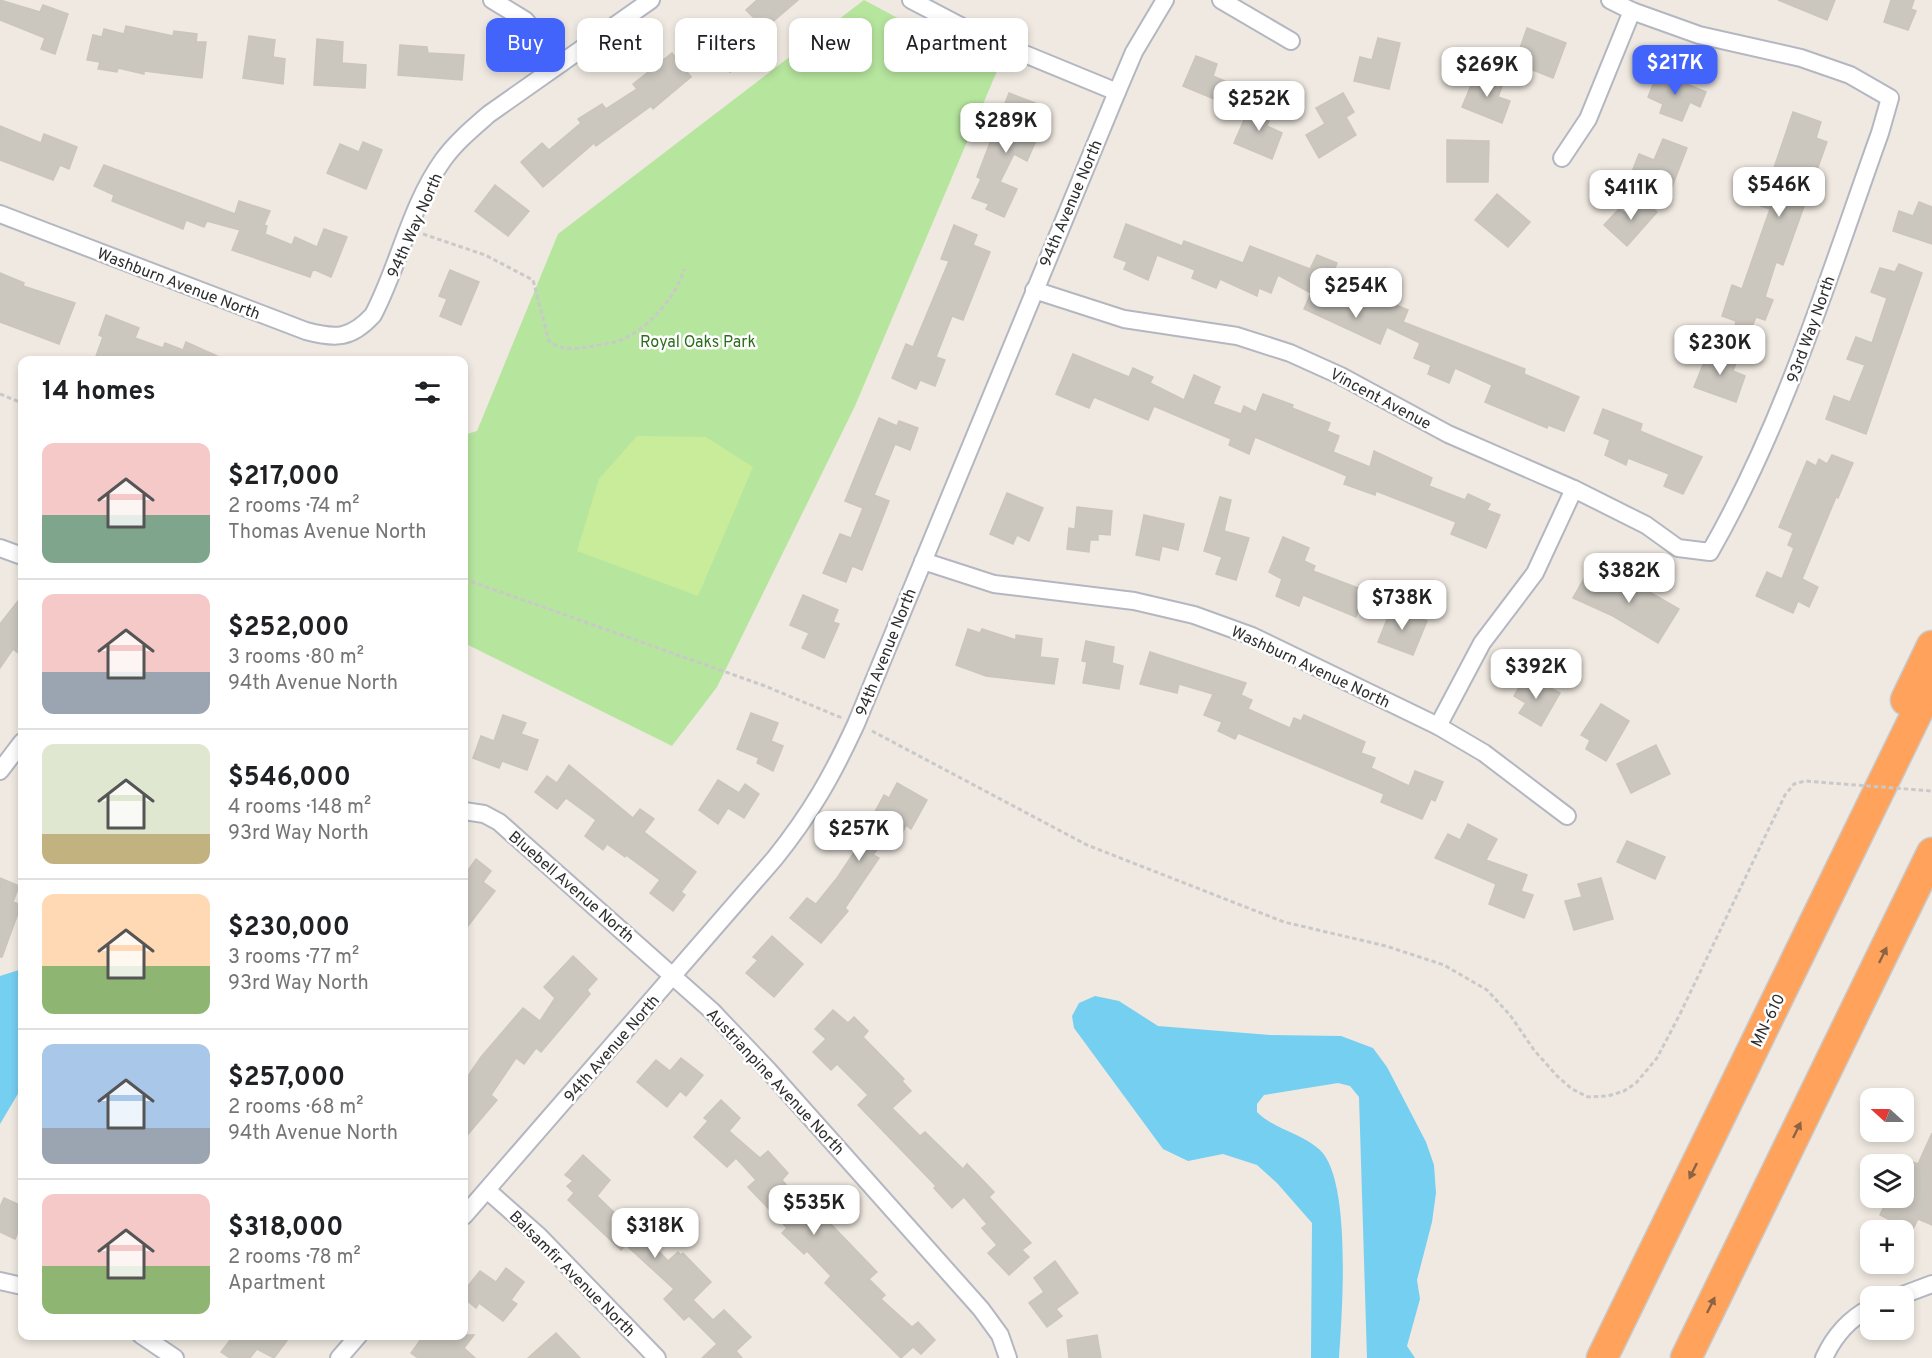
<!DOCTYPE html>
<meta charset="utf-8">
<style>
:root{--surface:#fff;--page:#f2f2f2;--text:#202124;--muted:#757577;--line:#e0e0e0;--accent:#4264fb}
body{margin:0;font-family:Overpass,sans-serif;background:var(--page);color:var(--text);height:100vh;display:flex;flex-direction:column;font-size:22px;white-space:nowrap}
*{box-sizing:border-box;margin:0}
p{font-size:20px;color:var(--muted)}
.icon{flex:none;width:33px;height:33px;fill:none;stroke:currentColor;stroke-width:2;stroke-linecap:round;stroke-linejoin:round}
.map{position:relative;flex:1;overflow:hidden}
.sheet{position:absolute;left:18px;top:356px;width:450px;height:984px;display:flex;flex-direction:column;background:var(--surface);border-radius:12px;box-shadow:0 3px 9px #0003}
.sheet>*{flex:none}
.guide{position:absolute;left:486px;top:18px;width:570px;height:54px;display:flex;gap:12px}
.needle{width:39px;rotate:291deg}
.buttons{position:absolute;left:1860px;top:1088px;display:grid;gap:12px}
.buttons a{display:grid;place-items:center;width:54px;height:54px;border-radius:12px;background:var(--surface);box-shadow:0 3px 9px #0003;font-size:30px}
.price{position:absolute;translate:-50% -51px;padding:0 14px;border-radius:12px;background:#fff;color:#222;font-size:20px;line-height:39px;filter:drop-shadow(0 2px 3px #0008)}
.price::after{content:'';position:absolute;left:50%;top:36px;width:18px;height:14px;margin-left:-9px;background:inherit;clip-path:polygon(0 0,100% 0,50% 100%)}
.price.selected{background:var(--accent);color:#fff}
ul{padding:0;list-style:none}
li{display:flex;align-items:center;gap:18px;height:150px;padding:0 24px}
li+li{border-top:2px solid var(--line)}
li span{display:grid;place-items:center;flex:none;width:168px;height:120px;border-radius:12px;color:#555}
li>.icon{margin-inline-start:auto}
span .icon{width:72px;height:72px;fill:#fffc;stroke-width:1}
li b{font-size:26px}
h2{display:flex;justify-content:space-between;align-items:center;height:72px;padding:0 24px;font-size:26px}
.chip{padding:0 21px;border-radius:12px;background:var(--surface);box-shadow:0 3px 9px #0003;font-size:21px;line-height:54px}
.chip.selected{background:var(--accent);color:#fff}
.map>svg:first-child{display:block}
.green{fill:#b6e59e}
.pitch{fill:#c9ec9a}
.water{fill:#75cff0}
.building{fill:#cbc7bf;stroke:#cbc5ba;stroke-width:1.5}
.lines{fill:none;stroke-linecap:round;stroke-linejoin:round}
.minor-casing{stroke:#b4b7c1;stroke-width:20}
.motorway-casing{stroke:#c9c9c9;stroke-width:33}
.path{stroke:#c9c9c9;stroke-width:3;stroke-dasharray:4.5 3;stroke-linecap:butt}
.minor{stroke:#fff;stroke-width:16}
.motorway{stroke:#ffa35c;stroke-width:30}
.path-bridge{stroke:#c9c9c9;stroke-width:3;stroke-dasharray:4.5 3;stroke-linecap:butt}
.oneway{fill:#8c6343}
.labels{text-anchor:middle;stroke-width:5;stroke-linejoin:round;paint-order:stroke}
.street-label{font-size:16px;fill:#2e2e2e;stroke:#fff}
.park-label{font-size:16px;fill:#2c6e1b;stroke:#fff}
</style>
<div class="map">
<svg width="1932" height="1358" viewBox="0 0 1932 1358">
<rect width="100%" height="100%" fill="#efe9e1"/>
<!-- green -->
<polygon class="green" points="864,0 997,71 855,406 717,687 672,746 464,643 464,435 477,431 558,234"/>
<!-- pitch -->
<polygon class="pitch" points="637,436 706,437 753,467 698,596 577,551 599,479"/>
<!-- water -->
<g class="water">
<polygon points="22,969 22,1087 0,1124 0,976"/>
<path d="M1095,996L1119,1001L1158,1026L1270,1035L1341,1036L1373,1048L1387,1067L1426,1142L1434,1165L1436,1193L1432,1222L1417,1280L1420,1299L1407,1346L1415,1358H1367L1359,1097L1350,1086L1338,1083L1264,1095L1257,1104V1112C1275,1130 1302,1133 1320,1150C1352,1180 1342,1315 1339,1358H1311L1312,1223L1277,1183L1257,1165L1223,1154L1188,1161L1163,1149L1074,1028L1072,1016L1079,1003Z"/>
</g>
<!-- building -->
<g class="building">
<polygon points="0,0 40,12 43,5 68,14 55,54 41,49 45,38 0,20"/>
<polygon points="757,0 798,0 748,43 756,53 730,72 696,36 717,19 731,37 754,18 746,10"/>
<polygon points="1778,0 1835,0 1827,20"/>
<polygon points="1891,0 1914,0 1911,9 1916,11 1908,30 1884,22"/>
<polygon points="126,26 173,36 174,31 197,34 196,42 206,42 202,78 144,71 144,74 118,68 117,72 98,69 100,62 87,60 93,35 102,37 104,29 124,34"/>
<polygon points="1527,28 1566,43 1553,78 1515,63"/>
<polygon points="249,36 275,40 273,57 285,59 283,84 243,78"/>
<polygon points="1378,38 1400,43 1389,89 1354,81 1360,57 1372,60"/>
<polygon points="317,39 343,42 342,63 366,65 365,88 314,85"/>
<polygon points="400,45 427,47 428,53 464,55 462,80 398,75"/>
<polygon points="672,53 691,77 653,109 651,106 596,146 594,143 543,187 521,162 542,143 549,150 581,123 578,119 602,104 606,109 637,89 633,84"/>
<polygon points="1196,56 1217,64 1213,76 1238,87 1231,106 1183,86"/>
<polygon points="1477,71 1504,81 1498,97 1510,101 1502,123 1462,107"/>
<polygon points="1658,72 1706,92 1700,107 1690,102 1682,121 1660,113 1663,104 1648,97"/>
<polygon points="1009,93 1035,103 1026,123 1041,129 1027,161 1014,154 1000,182 1017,189 1004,217 986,209 989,204 972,198 981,179 977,177"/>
<polygon points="1343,93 1354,112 1346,117 1356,135 1319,158 1306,135 1325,124 1316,108"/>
<polygon points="1252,102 1273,110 1267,126 1282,133 1272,159 1234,143"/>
<polygon points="1793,112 1821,122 1816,138 1827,142 1783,265 1776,262 1765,297 1773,300 1765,320 1756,317 1750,332 1735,326 1736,321 1722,316 1732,285 1742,289 1770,209 1761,206"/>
<polygon points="0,126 41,143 44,134 77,147 69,169 60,165 53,180 0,160"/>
<polygon points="1663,139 1687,148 1670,192 1630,177 1639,154 1654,160"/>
<polygon points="1447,140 1489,141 1488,182 1447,182"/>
<polygon points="363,142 382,150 366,189 327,173 340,144 359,152"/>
<polygon points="104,165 235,214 239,201 270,211 264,225 267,226 265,234 292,245 295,237 317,247 324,229 347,237 331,277 313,269 310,277 232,250 240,230 207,221 204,227 186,220 183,229 112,201 114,195 94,186"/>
<polygon points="495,185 529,211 508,236 475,211"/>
<polygon points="1497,194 1530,222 1508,247 1475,220"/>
<polygon points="1640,196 1657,212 1627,246 1604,225 1619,209 1625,213"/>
<polygon points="1919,202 1932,207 1932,244 1893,231 1899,211 1913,216"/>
<polygon points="1126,224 1182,246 1184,241 1243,263 1250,246 1310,269 1317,255 1337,263 1333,274 1348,281 1347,285 1408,310 1403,322 1525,369 1524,374 1579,397 1564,431 1548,425 1547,428 1485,402 1492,385 1455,368 1449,383 1428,374 1431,365 1414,358 1420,343 1387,327 1380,344 1304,309 1311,293 1278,275 1271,293 1259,288 1257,296 1220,279 1216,288 1192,278 1195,270 1157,255 1148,280 1124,269 1127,262 1114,257"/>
<polygon points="954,225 977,235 973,245 990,252 963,320 952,316 936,357 945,360 935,386 920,380 916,389 892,378 906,344 913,347 949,261 941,259"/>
<polygon points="1899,264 1922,273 1866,434 1826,419 1834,396 1850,402 1865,365 1847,359 1856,337 1872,343 1887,298 1871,292 1880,268 1895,272"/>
<polygon points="450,270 479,282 461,325 440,316 447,299 439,296"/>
<polygon points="0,273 24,283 23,286 75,303 59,344 0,322"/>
<polygon points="106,315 139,328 135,338 163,348 165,343 183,350 186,342 226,360 106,360 96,356 103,337 99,335"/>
<polygon points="1710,348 1738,358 1733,371 1745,376 1736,402 1694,387"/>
<polygon points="1073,354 1129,377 1133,368 1153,377 1150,383 1184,400 1194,375 1220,387 1213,404 1241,414 1244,406 1256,412 1263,394 1293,405 1292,408 1330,423 1327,431 1339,436 1333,452 1370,467 1374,451 1432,478 1429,486 1465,500 1468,494 1490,504 1487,510 1500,515 1486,548 1451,534 1456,522 1376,491 1375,495 1344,484 1347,476 1255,437 1249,454 1229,445 1231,439 1154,406 1148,420 1094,397 1089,408 1056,394"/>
<polygon points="1603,409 1642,424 1640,431 1702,457 1683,494 1664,486 1669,474 1628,458 1626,465 1605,455 1610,440 1594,433"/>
<polygon points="879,418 897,426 899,421 918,428 910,450 895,444 874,495 889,501 862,570 852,566 846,582 823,573 840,534 851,538 863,508 845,501"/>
<polygon points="1832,455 1853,463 1838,498 1836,497 1802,579 1818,587 1809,607 1798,601 1793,613 1756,596 1767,572 1782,579 1794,548 1788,545 1793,533 1779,527 1807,461 1816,466 1819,459 1827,464"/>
<polygon points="1007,493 1043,508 1029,541 1017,535 1013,544 990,534"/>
<polygon points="1220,497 1231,500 1224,531 1249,538 1236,580 1216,574 1222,557 1204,551"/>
<polygon points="1077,507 1112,511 1110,535 1098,534 1098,540 1090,540 1089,552 1067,549 1069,528 1075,529"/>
<polygon points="1144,515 1184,524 1178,550 1162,546 1159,560 1136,555"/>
<polygon points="1283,537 1309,548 1304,561 1315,566 1313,571 1366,591 1356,617 1303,595 1299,606 1276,596 1282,579 1269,572"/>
<polygon points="1615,568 1641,582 1639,586 1679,609 1658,643 1613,616 1573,598 1586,575 1606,586"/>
<polygon points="803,595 838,610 833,622 839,624 824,658 802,648 809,633 790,625"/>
<polygon points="22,596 22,656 13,649 0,668 0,624"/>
<polygon points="1392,607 1427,621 1413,655 1378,642"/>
<polygon points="968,629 980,633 982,629 1016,640 1016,635 1042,639 1040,657 1058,659 1054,684 986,676 956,665"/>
<polygon points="1086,641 1114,647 1112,663 1123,666 1119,689 1083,683 1087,662 1082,661"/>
<polygon points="1150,652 1246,683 1241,695 1252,700 1248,709 1290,728 1294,718 1301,721 1304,715 1365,742 1361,753 1375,758 1371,768 1409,786 1415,771 1443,782 1435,801 1431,799 1422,819 1381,802 1384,794 1238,733 1235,739 1218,731 1222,722 1204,715 1213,694 1179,684 1177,693 1140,684"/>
<polygon points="1526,675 1560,693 1541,726 1519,713 1526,703 1514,696"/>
<polygon points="1601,704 1629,721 1606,761 1586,749 1590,740 1581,735"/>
<polygon points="751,713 778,723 771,741 783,746 773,771 757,763 759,758 737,749"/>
<polygon points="503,715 526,723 521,734 538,740 527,770 502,761 499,768 473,758 481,736 494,741"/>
<polygon points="1656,745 1670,774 1631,793 1617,764"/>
<polygon points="569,765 633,818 640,809 654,819 644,832 696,872 681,892 685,895 673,911 650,893 660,880 626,855 625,857 607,844 603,850 585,836 596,820 566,798 557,809 535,792 547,776 557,783"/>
<polygon points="718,780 739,793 745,784 759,794 744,818 728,808 718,824 699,810"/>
<polygon points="897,783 927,800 911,829 906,825 902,834 892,828 873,855 879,858 845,908 848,911 821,943 790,918 807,898 816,904 837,878 855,851 849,847 860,830 864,832 884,795 889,798"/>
<polygon points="1468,824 1497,839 1486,860 1527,875 1521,891 1533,895 1524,918 1489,904 1496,884 1435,858 1448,834 1460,840"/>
<polygon points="1627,841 1665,857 1655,879 1617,862"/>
<polygon points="476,859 491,871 483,882 495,891 464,931 464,876"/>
<polygon points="0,878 19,886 13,902 21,905 2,957 0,957"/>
<polygon points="1601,878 1613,919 1574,930 1565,901 1582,897 1578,884"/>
<polygon points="772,936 803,964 774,997 746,973 758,960 753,957"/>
<polygon points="573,956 597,979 587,990 590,994 541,1052 536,1048 524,1064 516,1058 491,1095 497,1100 464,1139 464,1082 481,1057 523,1008 540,1021 555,998 544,987"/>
<polygon points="833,1010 848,1023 854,1017 868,1031 863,1037 904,1079 902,1081 911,1091 892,1108 920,1136 925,1132 963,1169 967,1164 994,1192 989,1197 1031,1243 1022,1250 1029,1257 1009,1275 988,1253 997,1245 982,1228 987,1224 964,1197 952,1208 934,1188 936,1186 858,1105 868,1095 837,1064 831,1070 813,1052 826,1039 815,1029"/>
<polygon points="681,1058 703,1075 686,1096 680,1091 667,1107 637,1082 656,1060 670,1071"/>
<polygon points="721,1100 740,1118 729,1131 760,1158 768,1151 788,1173 782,1180 794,1194 821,1219 824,1217 877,1272 869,1279 885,1295 881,1299 912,1327 918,1322 935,1340 921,1354 913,1347 901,1358 825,1283 831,1276 807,1251 804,1254 782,1233 787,1228 748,1187 756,1180 736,1158 727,1167 694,1137 708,1121 704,1118"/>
<polygon points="1932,1133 1932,1225 1918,1219 1909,1237 1904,1235 1904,1230 1887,1227 1890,1220 1880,1215 1888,1198 1904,1205 1904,1167 1907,1160 1918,1164"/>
<polygon points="583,1155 610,1180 597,1196 624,1222 632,1211 663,1238 655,1247 668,1261 678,1252 681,1255 683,1253 711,1282 693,1300 713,1320 724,1310 751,1337 736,1351 742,1358 702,1358 717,1344 689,1316 684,1320 664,1299 674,1289 626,1245 621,1250 568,1200 574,1193 567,1186 573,1181 565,1175"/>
<polygon points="4,1198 22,1206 22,1223 15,1239 0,1232 0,1207"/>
<polygon points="1055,1261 1078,1293 1056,1309 1062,1316 1047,1327 1029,1303 1044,1292 1034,1278"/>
<polygon points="506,1268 524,1282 511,1300 517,1304 503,1321 479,1303 476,1308 464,1298 464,1291 480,1271 496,1282"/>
<polygon points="556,1333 580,1358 528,1358"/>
<polygon points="234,1335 291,1335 274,1358 257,1349 250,1358 230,1358 221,1352"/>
<polygon points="424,1335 474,1335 464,1348 475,1358 418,1358 411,1353"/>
<polygon points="1097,1335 1101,1358 1069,1358 1067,1340"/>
</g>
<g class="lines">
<!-- minor casing -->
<g class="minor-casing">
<g id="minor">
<polyline points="492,0 525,20 561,63"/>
<polyline points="911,0 976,34 1117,92"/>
<polyline points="1221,0 1291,41"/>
<polyline points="1562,158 1588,119 1632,11"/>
<path d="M0,214L306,331C336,339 351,339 373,315C399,266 410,206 443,160C456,142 473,128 489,114L651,0"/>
<path d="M1034,290L1124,319L1237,336L1290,353L1341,376L1448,434L1574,489L1646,525L1678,548L1710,552C1785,421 1829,275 1880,133L1890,98L1850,75L1801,58L1699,35L1632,11L1610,0"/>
<polyline points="0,548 22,556"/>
<polyline points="923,561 994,584 1134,601 1194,615 1252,636 1438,726 1484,753 1567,816"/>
<polyline points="1438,726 1482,643 1535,573 1574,489"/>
<polyline points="0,771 22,742"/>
<polyline points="464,811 484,814 499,822 712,1011 769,1071 981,1309 1000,1335 1008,1358"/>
<polyline points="487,1190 539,1236 657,1358"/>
<path d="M464,1216L775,858C811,813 832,776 856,724L1117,92L1134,52L1165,0"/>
<polyline points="0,1281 22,1286"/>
<polyline points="1900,1296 1932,1284"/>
<polyline points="141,1335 175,1358"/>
<polyline points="339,1358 359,1335"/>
<path d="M1824,1358C1834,1336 1849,1319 1870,1308"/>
</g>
</g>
<!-- motorway casing -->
<g class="motorway-casing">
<g id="motorway">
<polyline points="1906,700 1932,646"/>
<polyline points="1602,1358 1932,682"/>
<polyline points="1686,1358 1932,853"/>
</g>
</g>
<!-- path -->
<g class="path">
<path d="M423,234L485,255L533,280L549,341C564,352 576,349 593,346C602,344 613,344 621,340C648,329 677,296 684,269"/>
<polyline points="0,394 22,403"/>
<polyline points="464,579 765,686 842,718"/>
<polyline points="872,731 1087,845 1284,922 1386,946 1444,965 1487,990 1510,1015 1534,1050 1557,1076 1572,1089 1588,1097 1608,1096 1624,1091 1636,1083 1657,1058 1680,1014"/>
</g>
<!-- minor -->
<use href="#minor" class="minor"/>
<!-- motorway -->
<use href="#motorway" class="motorway"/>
<!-- path-bridge -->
<polyline class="path-bridge" points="1680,1014 1785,795 1794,784 1805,781 1932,791"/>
</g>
<!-- one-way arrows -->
<defs><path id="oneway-solid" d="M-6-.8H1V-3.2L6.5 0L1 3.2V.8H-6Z" transform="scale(1.5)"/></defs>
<g class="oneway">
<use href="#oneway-solid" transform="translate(1883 955) rotate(-64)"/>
<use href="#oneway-solid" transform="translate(1797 1130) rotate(-64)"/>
<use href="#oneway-solid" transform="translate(1693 1171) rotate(116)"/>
<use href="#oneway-solid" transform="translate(1711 1305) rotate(-64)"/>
</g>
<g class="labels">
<!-- street labels -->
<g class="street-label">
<text transform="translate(1070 203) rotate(-67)" y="6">94th Avenue North</text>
<text transform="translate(414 225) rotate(-66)" y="6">94th Way North</text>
<text transform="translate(179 283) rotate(21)" y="6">Washburn Avenue North</text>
<text transform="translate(1810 329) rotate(-70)" y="6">93rd Way North</text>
<text transform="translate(1381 398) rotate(28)" y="6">Vincent Avenue</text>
<text transform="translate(885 652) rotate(-68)" y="6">94th Avenue North</text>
<text transform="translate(1311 666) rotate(25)" y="6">Washburn Avenue North</text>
<text transform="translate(572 886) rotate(41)" y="6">Bluebell Avenue North</text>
<text transform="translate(1767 1020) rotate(-64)" y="6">MN-610</text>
<text transform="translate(611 1048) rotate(-49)" y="6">94th Avenue North</text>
<text transform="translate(776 1081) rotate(47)" y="6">Austrianpine Avenue North</text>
<text transform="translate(573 1273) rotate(45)" y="6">Balsamfir Avenue North</text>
</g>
<!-- park labels -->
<g class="park-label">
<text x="698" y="347">Royal Oaks Park</text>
</g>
</g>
</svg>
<div class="buttons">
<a><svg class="needle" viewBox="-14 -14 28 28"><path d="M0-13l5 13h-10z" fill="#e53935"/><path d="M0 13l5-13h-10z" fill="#757577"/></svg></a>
<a><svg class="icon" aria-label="layers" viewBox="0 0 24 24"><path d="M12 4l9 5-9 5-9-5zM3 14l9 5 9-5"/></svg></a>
<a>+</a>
<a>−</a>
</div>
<b class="price selected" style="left:1675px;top:96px">$217K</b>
<b class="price" style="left:1487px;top:98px">$269K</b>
<b class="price" style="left:1259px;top:132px">$252K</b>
<b class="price" style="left:1006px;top:154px">$289K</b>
<b class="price" style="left:1779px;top:218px">$546K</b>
<b class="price" style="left:1631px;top:221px">$411K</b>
<b class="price" style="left:1356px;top:319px">$254K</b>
<b class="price" style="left:1720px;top:376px">$230K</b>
<b class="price" style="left:1629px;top:604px">$382K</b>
<b class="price" style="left:1402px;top:631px">$738K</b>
<b class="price" style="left:1536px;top:700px">$392K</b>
<b class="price" style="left:859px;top:862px">$257K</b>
<b class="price" style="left:814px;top:1236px">$535K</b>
<b class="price" style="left:655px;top:1259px">$318K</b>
<div class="guide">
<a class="chip selected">Buy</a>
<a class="chip">Rent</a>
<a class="chip">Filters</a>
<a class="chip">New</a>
<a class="chip">Apartment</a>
</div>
<section class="sheet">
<h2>14 homes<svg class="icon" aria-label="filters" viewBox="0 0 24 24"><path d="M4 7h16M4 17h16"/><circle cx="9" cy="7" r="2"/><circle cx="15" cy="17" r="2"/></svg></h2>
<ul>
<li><span style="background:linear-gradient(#f6c9c9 60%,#7fa58c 0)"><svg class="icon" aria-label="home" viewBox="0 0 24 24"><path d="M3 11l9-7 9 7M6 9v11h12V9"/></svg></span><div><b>$217,000</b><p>2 rooms · 74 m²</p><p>Thomas Avenue North</p></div></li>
<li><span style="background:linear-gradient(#f6c9c9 65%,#9aa5b1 0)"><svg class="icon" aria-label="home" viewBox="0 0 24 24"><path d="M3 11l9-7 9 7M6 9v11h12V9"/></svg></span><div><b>$252,000</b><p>3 rooms · 80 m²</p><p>94th Avenue North</p></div></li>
<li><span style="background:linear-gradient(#dfe7d0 75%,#c2b280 0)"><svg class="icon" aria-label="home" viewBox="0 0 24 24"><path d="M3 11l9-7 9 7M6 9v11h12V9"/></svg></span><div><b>$546,000</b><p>4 rooms · 148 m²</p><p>93rd Way North</p></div></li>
<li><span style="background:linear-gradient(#ffd9b3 60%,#8fb573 0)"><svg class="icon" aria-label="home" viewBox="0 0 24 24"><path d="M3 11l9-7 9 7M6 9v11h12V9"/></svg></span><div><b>$230,000</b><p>3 rooms · 77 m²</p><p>93rd Way North</p></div></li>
<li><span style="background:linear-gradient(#a9c7e8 70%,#9aa5b1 0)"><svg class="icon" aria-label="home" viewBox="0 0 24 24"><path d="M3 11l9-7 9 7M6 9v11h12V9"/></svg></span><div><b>$257,000</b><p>2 rooms · 68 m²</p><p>94th Avenue North</p></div></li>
<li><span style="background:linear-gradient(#f6c9c9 60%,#8fb573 0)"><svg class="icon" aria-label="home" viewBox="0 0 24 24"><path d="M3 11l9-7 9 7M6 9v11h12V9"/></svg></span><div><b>$318,000</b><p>2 rooms · 78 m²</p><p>Apartment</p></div></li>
</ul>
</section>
</div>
